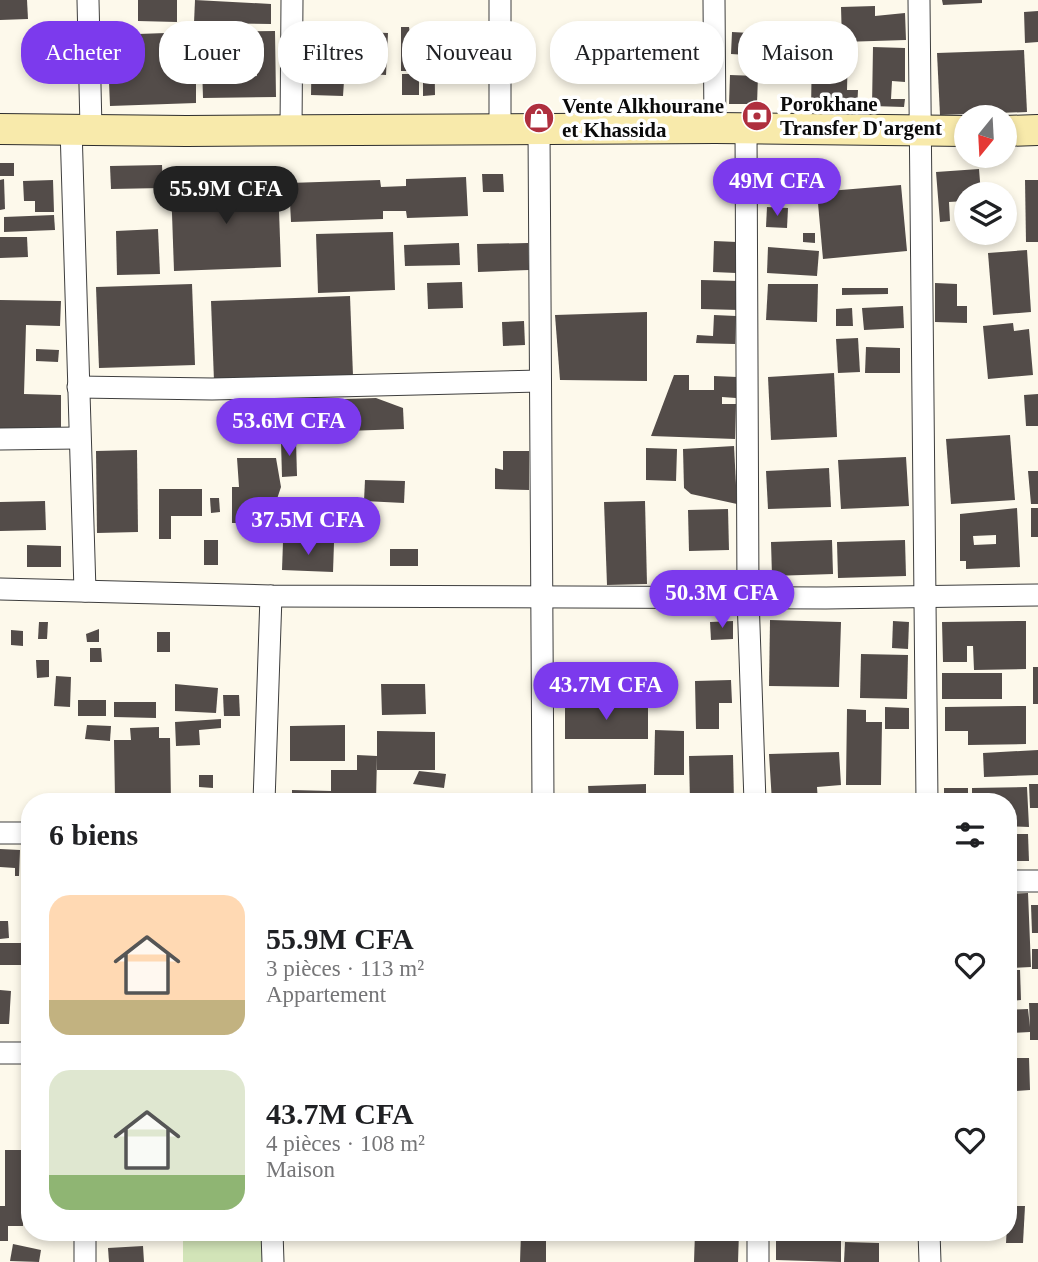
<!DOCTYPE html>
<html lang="fr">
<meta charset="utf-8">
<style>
:root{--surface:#fff;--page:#f2f2f2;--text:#202124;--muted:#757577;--accent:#7c3aed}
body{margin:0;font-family:"Times New Roman",serif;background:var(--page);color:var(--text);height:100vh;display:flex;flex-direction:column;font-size:26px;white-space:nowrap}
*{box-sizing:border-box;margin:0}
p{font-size:23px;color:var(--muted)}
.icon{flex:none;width:38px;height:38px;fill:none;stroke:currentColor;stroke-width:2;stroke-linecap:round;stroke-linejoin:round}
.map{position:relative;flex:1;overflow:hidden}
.drawer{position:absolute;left:21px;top:793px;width:996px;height:448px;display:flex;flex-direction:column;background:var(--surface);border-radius:28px;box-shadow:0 4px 10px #0003}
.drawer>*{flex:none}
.top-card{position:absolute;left:21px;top:21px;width:998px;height:63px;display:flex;gap:14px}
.needle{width:46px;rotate:198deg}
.tools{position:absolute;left:954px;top:105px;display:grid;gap:14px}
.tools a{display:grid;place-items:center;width:63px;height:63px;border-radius:50%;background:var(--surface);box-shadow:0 4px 10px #0003;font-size:35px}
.price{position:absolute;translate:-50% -60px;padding:0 16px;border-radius:24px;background:var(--accent);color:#fff;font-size:23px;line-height:46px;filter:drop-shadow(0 2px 4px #0008)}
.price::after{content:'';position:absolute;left:50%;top:42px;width:21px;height:16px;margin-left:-10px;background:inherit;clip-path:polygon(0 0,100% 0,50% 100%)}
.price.active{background:#222;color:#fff}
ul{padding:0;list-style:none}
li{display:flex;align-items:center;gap:21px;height:175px;padding:0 28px}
li span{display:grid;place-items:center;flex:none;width:196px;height:140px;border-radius:21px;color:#555}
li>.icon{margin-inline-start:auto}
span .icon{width:84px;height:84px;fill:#fffc;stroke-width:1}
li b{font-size:30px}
h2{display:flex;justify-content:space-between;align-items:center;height:84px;padding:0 28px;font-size:30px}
.tag{padding:0 24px;border-radius:28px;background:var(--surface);box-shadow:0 4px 10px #0003;font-size:24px;line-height:63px}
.tag.active{background:var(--accent);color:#fff}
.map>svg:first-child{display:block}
.green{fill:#d2e4b8}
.building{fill:#534c49;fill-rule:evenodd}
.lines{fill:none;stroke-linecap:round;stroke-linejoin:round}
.street-casing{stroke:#3e3e3e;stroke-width:23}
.secondary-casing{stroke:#2d2d2d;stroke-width:32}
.street{stroke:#fff;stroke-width:21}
.secondary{stroke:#f8eaab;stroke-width:30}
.labels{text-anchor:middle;stroke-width:7;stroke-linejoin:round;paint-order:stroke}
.poi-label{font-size:21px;font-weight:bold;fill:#0b0b0b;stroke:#fff;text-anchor:start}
</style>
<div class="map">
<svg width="1038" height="1262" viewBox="0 0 1038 1262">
<rect width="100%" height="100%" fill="#fdf9eb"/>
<!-- green -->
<polygon class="green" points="183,1232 266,1232 265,1262 183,1262"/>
<!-- building -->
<g class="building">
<polygon points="0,0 27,0 28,19 0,20"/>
<polygon points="138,0 177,0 177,22 138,21"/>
<polygon points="195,0 271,4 271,24 194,23"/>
<polygon points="942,0 982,0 982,3 943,5"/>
<polygon points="875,6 875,16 905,13 906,40 842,42 841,7"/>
<polygon points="1038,11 1038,42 1025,43 1024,12"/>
<polygon points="401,27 409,27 410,33 422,33 422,27 434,27 435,95 423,96 423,71 401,71"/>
<path d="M275,31L276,97L203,98L201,32ZM256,67L257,76L210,78L209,68Z"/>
<polygon points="336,31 388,33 386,75 334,72"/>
<polygon points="194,32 195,69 171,70 171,77 196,77 196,103 110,106 107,35 134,34 135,64 140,64 138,34"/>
<polygon points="312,32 331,32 330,81 344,81 343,96 311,95"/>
<polygon points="732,32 767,34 766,50 771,50 771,68 746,67 747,55 731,54"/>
<polygon points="812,47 848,47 847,90 858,90 857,110 811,110"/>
<polygon points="873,47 905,48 905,82 892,81 891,99 905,99 904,107 872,106"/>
<polygon points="1024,50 1027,112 940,115 937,53"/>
<rect x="402" y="74" width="17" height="21"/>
<polygon points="730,75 758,76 757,104 729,104"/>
<rect x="0" y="163" width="14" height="13"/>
<polygon points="162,165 163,188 111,189 110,166"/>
<polygon points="834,166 836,185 805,188 804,178 766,181 765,172"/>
<polygon points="979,169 981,194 966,194 966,201 949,202 950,221 940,222 936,172"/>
<polygon points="482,174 503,174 504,192 483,192"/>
<polygon points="466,177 468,216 407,218 406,211 383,211 383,219 291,222 289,183 380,180 381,187 406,186 406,179"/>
<polygon points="4,179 5,209 0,210 0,180"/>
<polygon points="53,180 54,212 35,212 35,201 24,201 23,181"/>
<polygon points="1025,180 1038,180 1038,242 1026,242"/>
<polygon points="278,182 281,267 174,271 171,185"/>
<polygon points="768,184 792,185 791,200 768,197"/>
<polygon points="901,185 907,251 823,259 817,192"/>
<polygon points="767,207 788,208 787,228 766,227"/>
<polygon points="54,215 55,230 4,232 4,217"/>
<polygon points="158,229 160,274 117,275 116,231"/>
<polygon points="393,232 395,290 318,293 316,234"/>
<polygon points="803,233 815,233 815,243 803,242"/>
<polygon points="0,237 27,237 28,257 0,258"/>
<polygon points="714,241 737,242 736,273 713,272"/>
<polygon points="459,243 460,265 405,266 404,245"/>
<polygon points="528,243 529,270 478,272 477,244"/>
<polygon points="768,247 819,251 817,276 767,273"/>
<polygon points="1027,250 1031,312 993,315 988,253"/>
<polygon points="701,280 740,281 739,310 701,309"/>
<polygon points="462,282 463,308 428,309 427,283"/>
<polygon points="935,283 957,284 957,306 967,306 967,323 935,322"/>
<polygon points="192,284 195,365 99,368 96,287"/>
<polygon points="768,284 818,284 817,322 766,320"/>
<polygon points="842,288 888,288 888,294 842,295"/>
<polygon points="350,296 353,376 214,381 211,301"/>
<polygon points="0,300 61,301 60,326 26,325 24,394 61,395 61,431 0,430"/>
<polygon points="903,306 904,328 864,330 862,308"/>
<polygon points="852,308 853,326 836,326 836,309"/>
<polygon points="647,312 647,381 560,380 555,315"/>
<polygon points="714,315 736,316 735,344 696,343 697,335 713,336"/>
<polygon points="524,321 525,345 503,346 502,322"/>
<polygon points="1013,323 1014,331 1029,329 1033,375 988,379 983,326"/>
<polygon points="858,338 860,372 838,373 836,339"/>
<polygon points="866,347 900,348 900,373 865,373"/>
<polygon points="36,349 59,350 58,362 36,361"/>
<polygon points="834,373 837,437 771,440 768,377"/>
<polygon points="674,375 689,375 689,390 714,390 714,376 737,377 736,398 722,397 722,404 736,404 735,439 651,436"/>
<polygon points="1038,394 1038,426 1026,426 1024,395"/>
<rect x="288" y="398" width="24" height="37"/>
<polygon points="376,398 403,408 404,429 346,431 345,399"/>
<polygon points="1010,435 1015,500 951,504 946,439"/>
<polygon points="286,438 296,441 297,476 282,477 281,441"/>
<polygon points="734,446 737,504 691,494 684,488 683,449"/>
<polygon points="646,448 677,449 676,481 646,480"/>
<polygon points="137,450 138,532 97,533 96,451"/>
<polygon points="503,451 529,451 529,490 495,489 495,468 503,470"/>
<polygon points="906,457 909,506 841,509 838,460"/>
<polygon points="237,458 276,458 281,487 269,523 232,523 232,487 239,487"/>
<polygon points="829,468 831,507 768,509 766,471"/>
<polygon points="1028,471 1038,471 1038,504 1031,504"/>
<polygon points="365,480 405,481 404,503 364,501"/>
<polygon points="159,489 202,489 202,516 171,516 171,539 159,539"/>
<polygon points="210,498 219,498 220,512 211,513"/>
<polygon points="45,501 46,530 0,531 0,502"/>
<polygon points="645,501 647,584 607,585 604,502"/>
<path d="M1017,508L1020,567L966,569V561H960V514ZM996,535V544L974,545L973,536Z"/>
<rect x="1031" y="508" width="7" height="29"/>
<polygon points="728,509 729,550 689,551 688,510"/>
<polygon points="339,517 352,519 349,540 336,538"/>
<rect x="204" y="540" width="14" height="25"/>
<polygon points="832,540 833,574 772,576 771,542"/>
<polygon points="905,540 906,576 838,578 837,542"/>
<polygon points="283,542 334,543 333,572 282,570"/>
<polygon points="27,545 61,546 61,567 27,567"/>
<rect x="390" y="549" width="28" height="17"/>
<polygon points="770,620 841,622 839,687 769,686"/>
<polygon points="733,621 733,639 711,640 710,622"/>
<polygon points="893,621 909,622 908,649 892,648"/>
<polygon points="1026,621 1026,669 974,670 973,646 967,646 967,662 943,662 942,622"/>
<polygon points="39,622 48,622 47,639 38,639"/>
<polygon points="99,629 99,642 87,642 86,634"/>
<polygon points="11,630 23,631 23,646 11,645"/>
<rect x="157" y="632" width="13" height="20"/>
<polygon points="90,648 101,648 102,662 90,662"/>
<polygon points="861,654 908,655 907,699 860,698"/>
<polygon points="36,660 49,660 49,677 37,678"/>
<rect x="1033" y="667" width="5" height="37"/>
<rect x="942" y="673" width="60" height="26"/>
<polygon points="56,676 71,677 70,707 54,706"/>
<polygon points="731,680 732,703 719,703 719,729 696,729 695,681"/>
<polygon points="175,684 218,688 216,713 175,711"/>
<polygon points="381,684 425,684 426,714 382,715"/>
<polygon points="223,695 239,695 240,716 224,716"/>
<rect x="78" y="700" width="28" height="16"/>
<polygon points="114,702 156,702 156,718 114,717"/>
<polygon points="565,704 648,705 648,739 565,739"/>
<polygon points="1026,706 1026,744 968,745 968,731 945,731 945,707"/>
<polygon points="885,707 909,708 909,729 885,729"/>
<polygon points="847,709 866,710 866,722 882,722 881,785 846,785"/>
<polygon points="221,719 221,728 199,730 200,745 176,746 175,722"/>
<polygon points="87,725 111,726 110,741 85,739"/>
<polygon points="345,725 345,761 290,761 290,726"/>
<polygon points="159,727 159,738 170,738 171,802 115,798 114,740 131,740 130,728"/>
<polygon points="655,730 684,731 684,775 654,775"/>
<polygon points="377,731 435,732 435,770 377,770"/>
<polygon points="1038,750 1038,775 984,777 983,753"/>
<polygon points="839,752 841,785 817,787 818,802 772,802 769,754"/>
<polygon points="357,755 377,756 376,802 292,802 292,790 331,791 331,770 357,770"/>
<polygon points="733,755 734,802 690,802 689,756"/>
<polygon points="419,771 446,774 444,788 413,784"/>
<polygon points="199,775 213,775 213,788 199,787"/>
<polygon points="646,784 646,802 589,802 588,786"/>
<polygon points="1029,784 1038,784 1038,808 1030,808"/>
<polygon points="1027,787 1029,827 1008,826 1008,802 972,802 972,788"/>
<rect x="944" y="788" width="24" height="14"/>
<polygon points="406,793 449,793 449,802 405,802"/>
<polygon points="1008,834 1028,834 1029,861 1008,861"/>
<polygon points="0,849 20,850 19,876 15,876 15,868 0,867"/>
<polygon points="1028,893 1031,967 1013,968 1013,957 1008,957 1008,894"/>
<polygon points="1031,905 1038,905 1038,933 1032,933"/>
<polygon points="0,921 8,921 9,938 0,939"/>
<rect x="0" y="943" width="30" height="22"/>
<rect x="1032" y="949" width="6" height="20"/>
<polygon points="1008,970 1020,970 1021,1000 1008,1001"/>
<polygon points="0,990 11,991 9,1024 0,1024"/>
<polygon points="1029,1003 1038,1003 1038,1040 1030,1040 1030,1032 1008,1033 1008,1010 1028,1009 1030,1027"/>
<polygon points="1014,1058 1029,1058 1030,1090 1015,1091"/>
<polygon points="5,1150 30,1150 30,1205 23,1205 23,1226 8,1226 8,1241 0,1241 0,1206 5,1206"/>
<polygon points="1008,1206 1025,1206 1023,1243 1006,1243"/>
<polygon points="127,1232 175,1232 175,1234 127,1236"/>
<polygon points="420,1232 445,1232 446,1239 420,1240"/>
<polygon points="488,1232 511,1232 511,1237 488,1236"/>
<polygon points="521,1232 546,1232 546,1262 520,1262"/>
<polygon points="695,1232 739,1232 738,1262 694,1262"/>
<polygon points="776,1239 841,1241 841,1262 776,1260"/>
<polygon points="845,1242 879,1243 879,1262 844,1262"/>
<polygon points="13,1244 41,1250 39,1262 10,1261"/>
<polygon points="143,1246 144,1262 109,1262 108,1248"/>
</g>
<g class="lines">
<!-- street casing -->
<g class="street-casing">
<g id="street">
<polyline points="88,0 91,128"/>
<polyline points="500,0 500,130"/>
<polyline points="714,0 715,128"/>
<polyline points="919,0 927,802"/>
<polyline points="71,128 85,591"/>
<polyline points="539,129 543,802"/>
<polyline points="746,129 748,597 755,802"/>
<polyline points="291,130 292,0"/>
<polyline points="78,387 212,389 540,381"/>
<polyline points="0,439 78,438"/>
<polyline points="0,589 271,596 826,598 1038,595"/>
<polyline points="264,802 271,596"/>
<polyline points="0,833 30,833"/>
<polyline points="1008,881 1038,881"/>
<polyline points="0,1053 30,1053"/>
<polyline points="85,1232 85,1262"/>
<polyline points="272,1232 273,1262"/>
<polyline points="758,1232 758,1262"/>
<polyline points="929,1232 930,1262"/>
</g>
</g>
<!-- secondary casing -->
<g class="secondary-casing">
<g id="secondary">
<polyline points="0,129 186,131 715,128 966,131"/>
<polyline points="1004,131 1038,130"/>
</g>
</g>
<!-- street -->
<use href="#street" class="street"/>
<!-- secondary -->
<use href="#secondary" class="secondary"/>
</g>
<!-- icons -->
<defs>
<g id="bank-disc" transform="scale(1.575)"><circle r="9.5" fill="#af2f3e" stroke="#fff"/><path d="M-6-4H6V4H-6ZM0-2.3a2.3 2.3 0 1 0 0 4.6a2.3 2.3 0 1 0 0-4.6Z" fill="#fff"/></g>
<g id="shop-disc" transform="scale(1.575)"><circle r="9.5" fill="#af2f3e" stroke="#fff"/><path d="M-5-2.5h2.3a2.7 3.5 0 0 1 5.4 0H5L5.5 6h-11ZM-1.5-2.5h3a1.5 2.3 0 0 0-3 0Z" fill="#fff"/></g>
</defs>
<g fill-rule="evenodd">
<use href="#bank-disc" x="757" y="116"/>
<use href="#shop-disc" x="539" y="118"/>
</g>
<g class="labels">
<!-- poi labels -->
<g class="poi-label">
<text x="780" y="111">Porokhane<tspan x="780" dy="24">Transfer D'argent</tspan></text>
<text x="562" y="113">Vente Alkhourane<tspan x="562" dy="24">et Khassida</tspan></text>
</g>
</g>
</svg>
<div class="tools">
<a><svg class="needle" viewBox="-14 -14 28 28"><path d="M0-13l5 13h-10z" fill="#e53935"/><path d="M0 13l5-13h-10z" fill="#757577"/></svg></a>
<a><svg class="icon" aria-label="layers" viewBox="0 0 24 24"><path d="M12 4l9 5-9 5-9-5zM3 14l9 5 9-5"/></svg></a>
</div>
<b class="price" style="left:777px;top:218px">49M CFA</b>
<b class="price active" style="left:226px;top:226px">55.9M CFA</b>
<b class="price" style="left:289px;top:458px">53.6M CFA</b>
<b class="price" style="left:308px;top:557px">37.5M CFA</b>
<b class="price" style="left:722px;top:630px">50.3M CFA</b>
<b class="price" style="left:606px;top:722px">43.7M CFA</b>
<div class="top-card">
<a class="tag active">Acheter</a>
<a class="tag">Louer</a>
<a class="tag">Filtres</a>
<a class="tag">Nouveau</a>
<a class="tag">Appartement</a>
<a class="tag">Maison</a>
</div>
<section class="drawer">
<h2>6 biens<svg class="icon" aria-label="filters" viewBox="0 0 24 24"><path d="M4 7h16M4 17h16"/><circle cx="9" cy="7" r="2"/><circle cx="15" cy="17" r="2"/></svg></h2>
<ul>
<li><span style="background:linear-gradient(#ffd9b3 75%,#c2b280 0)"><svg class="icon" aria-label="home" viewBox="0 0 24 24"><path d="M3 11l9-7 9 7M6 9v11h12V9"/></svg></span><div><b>55.9M CFA</b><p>3 pièces · 113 m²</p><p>Appartement</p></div><svg class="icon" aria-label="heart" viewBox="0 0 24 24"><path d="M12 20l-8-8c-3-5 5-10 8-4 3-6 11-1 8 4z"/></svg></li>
<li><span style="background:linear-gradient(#dfe7d0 75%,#8fb573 0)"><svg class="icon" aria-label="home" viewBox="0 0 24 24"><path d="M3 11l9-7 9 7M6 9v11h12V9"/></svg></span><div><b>43.7M CFA</b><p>4 pièces · 108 m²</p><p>Maison</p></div><svg class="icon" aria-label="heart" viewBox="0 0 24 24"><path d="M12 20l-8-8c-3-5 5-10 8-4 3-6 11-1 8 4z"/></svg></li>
</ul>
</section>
</div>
